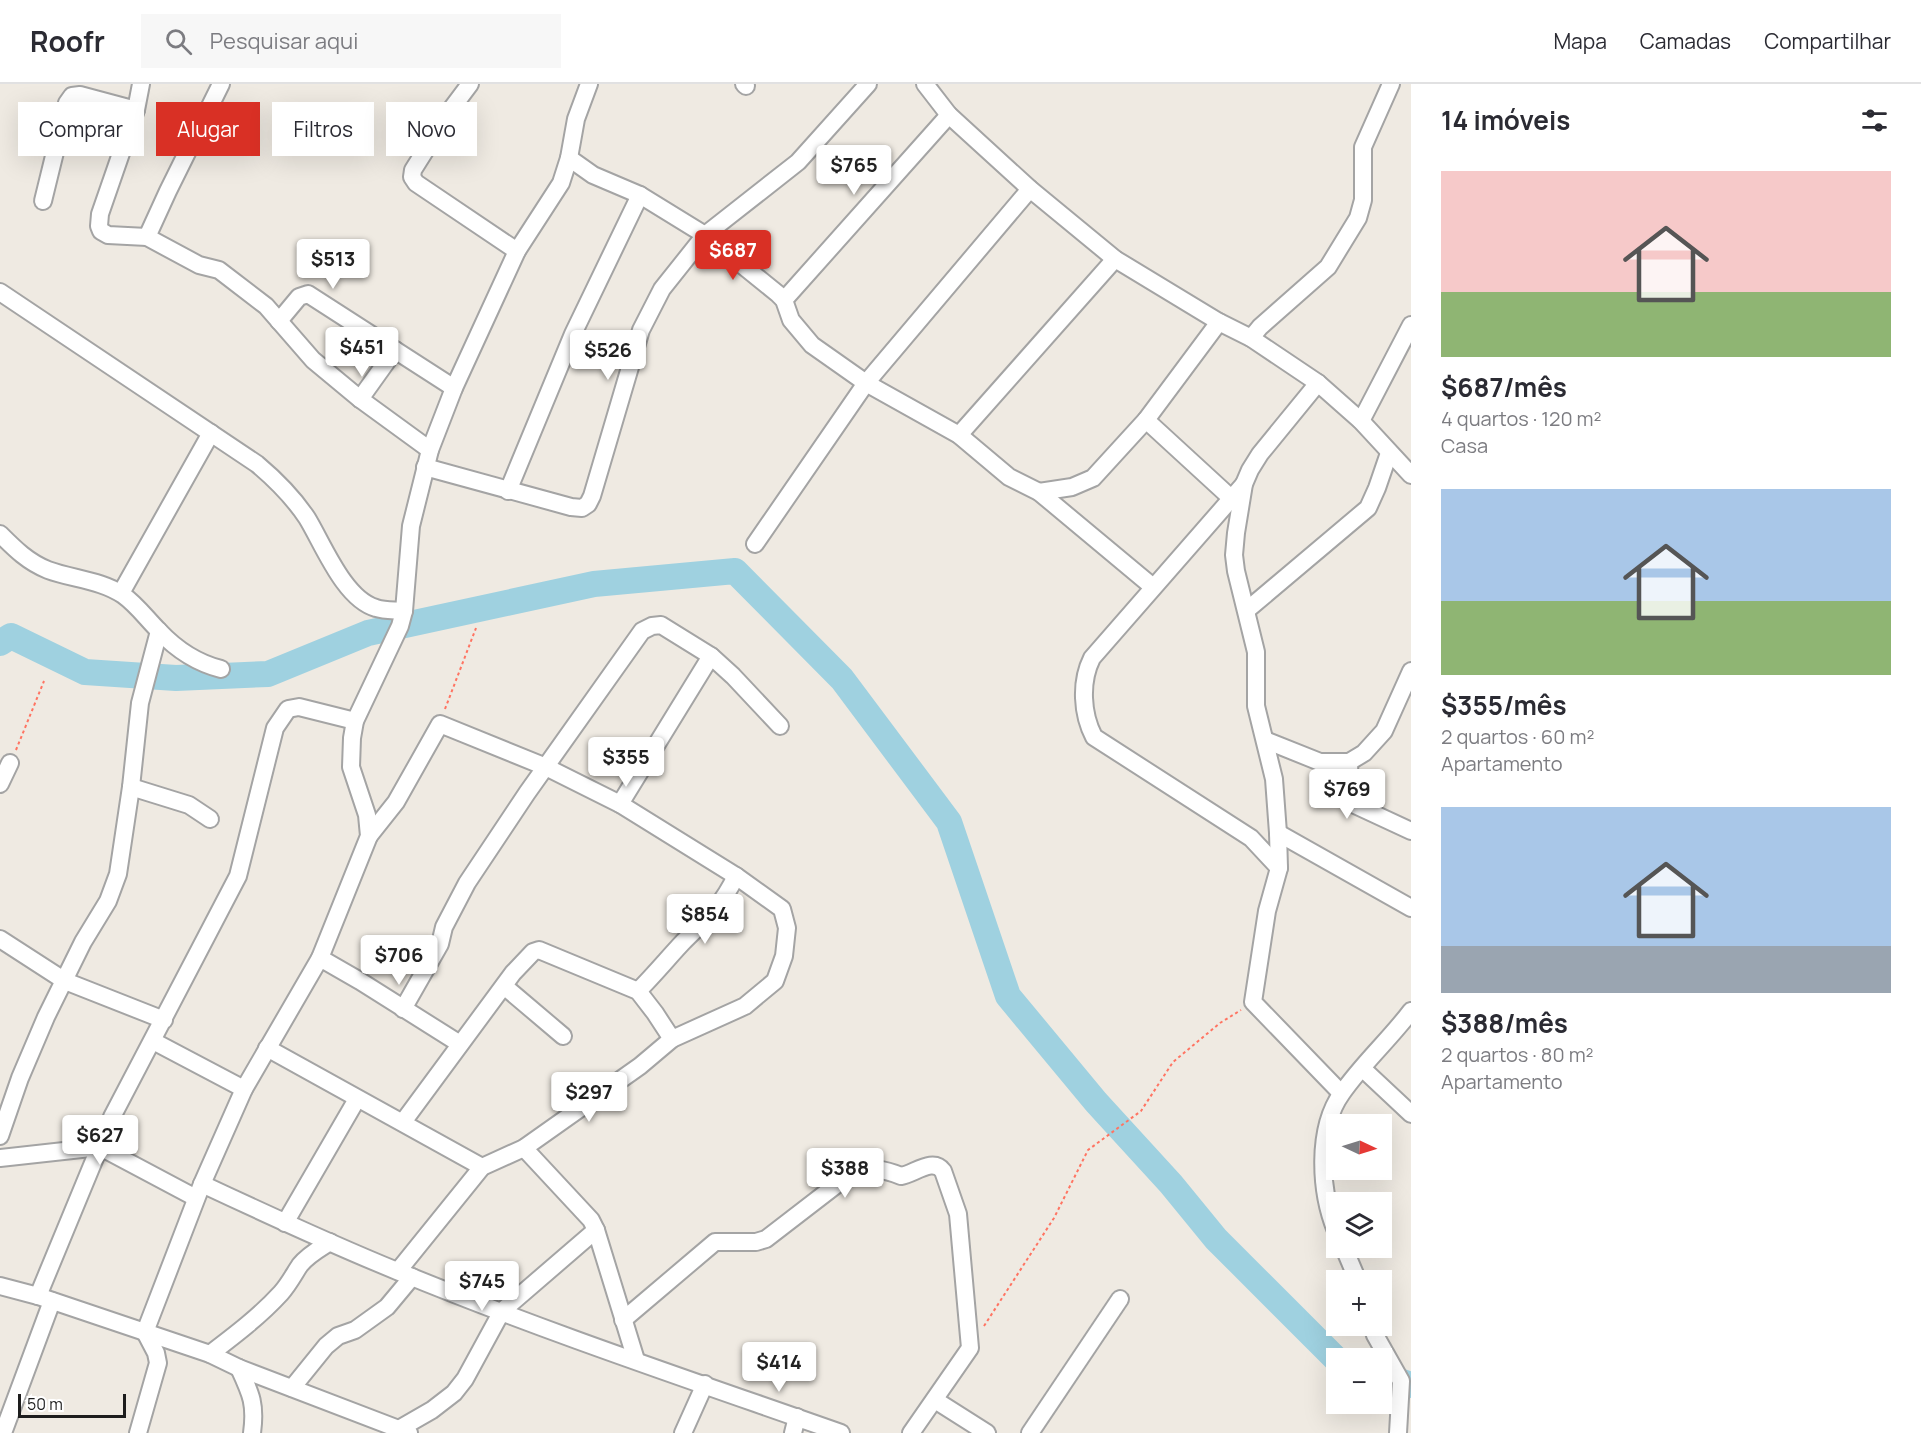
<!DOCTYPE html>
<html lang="pt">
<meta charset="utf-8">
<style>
:root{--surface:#fff;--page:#f7f7f7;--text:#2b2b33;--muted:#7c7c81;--line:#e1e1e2;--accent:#d93025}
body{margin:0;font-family:Manrope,sans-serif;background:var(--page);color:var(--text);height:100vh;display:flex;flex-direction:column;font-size:22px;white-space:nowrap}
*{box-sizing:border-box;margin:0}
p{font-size:20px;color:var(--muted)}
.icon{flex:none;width:33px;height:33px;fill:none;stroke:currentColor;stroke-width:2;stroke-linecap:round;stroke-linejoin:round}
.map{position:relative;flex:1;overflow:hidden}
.sheet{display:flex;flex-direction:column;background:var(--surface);width:510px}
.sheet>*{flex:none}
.guide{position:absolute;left:18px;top:18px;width:570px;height:54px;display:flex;gap:12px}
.needle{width:39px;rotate:94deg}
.fabs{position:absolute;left:1326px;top:1030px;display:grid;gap:12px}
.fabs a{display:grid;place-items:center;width:66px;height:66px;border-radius:0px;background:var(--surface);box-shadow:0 6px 24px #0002;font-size:30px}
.scale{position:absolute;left:18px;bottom:15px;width:108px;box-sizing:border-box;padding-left:6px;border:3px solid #1d1d1d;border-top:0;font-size:16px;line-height:21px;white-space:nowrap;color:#1d1d1d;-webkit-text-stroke:4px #fff;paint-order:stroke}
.price{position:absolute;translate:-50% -51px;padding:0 14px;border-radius:6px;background:#fff;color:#222;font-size:20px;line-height:39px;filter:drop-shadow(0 2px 3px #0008)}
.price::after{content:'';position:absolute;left:50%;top:36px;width:18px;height:14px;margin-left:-9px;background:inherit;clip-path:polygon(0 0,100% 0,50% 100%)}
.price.current{background:var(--accent);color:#fff}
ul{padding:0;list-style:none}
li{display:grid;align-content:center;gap:12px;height:318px;padding:0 30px}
li span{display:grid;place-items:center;height:186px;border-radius:0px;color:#555}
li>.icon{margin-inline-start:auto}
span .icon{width:108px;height:108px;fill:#fffc;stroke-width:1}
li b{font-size:26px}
h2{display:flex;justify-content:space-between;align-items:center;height:72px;padding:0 30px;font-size:26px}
.tag{padding:0 21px;border-radius:0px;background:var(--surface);box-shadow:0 6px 24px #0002;font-size:21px;line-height:54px}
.tag.current{background:var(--accent);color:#fff}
header{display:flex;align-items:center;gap:36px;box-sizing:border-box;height:84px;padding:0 30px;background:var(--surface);border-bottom:2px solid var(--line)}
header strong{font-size:28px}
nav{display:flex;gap:33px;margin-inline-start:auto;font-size:21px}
.search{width:420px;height:54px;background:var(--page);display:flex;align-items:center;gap:15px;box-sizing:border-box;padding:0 21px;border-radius:0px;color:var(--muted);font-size:22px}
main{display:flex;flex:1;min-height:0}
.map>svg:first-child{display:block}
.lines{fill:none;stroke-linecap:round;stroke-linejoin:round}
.river{stroke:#9fd1e0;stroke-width:26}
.street-casing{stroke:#a4a4a4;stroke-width:20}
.path{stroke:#ff7462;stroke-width:2;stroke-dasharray:3 3;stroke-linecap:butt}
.street{stroke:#fff;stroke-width:16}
</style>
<header>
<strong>Roofr</strong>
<div class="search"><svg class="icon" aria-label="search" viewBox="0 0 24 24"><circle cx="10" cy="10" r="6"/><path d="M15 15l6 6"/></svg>Pesquisar aqui</div>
<nav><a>Mapa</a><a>Camadas</a><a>Compartilhar</a></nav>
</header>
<main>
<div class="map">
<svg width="1411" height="1349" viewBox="0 0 1411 1349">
<rect width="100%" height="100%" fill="#efeae2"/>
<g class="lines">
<!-- river -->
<g class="river">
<polyline points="0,559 11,552 85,588 176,594 268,590 368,549 594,500 735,487 842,595 949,738 1008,912 1096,1018 1171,1100 1216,1155 1336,1275"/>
<polyline points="1382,1291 1411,1301"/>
</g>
<!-- street casing -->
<g class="street-casing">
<g id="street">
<polyline points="141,0 136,26 100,130 99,142 101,147 108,151 147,153 199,181 219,186 266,222 313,276 360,315 430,366"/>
<polyline points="470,0 452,24 413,86 412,93 416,99 517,167"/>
<polyline points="744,0 746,2"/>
<polyline points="925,0 949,31 1030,105 1115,175 1219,238 1251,254 1318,299 1361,337 1411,391"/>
<polyline points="569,74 593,91 640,111 705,151 778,210 784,216 791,236 812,261 866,299 959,351 1009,393 1039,408 1153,503"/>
<polyline points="43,117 67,19 72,12 80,11 136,26"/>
<polyline points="147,153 168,107 221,0"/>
<path d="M0,208L257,380C276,396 293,413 307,434C323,460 344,515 376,524C385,527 395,526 404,527"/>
<polyline points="784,216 949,31"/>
<polyline points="279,237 299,213 308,210 454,304"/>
<polyline points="1251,254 1260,243 1328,183 1358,134 1363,116 1363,63 1391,0"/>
<polyline points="1318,299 1260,370 1250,386 1244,400 1236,449 1234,471 1236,487 1256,568 1256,622 1274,695 1278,749 1279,784 1267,827 1253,918 1341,1009"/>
<polyline points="360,315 395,266"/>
<polyline points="1146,336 1231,414"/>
<polyline points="1361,337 1411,241"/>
<polyline points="959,351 1115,175"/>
<polyline points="425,383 571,423 582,424 588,420 592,412 641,246 662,205 705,151 798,78 868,0"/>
<path d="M1244,400L1092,574C1080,598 1082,630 1094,653L1251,754L1279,784"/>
<polyline points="508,407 573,250 640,111"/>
<polyline points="1039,408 1072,403 1093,394 1146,336 1219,238"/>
<path d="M0,450C15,465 28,478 48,486C72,495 101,496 123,511C137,521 146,534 159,547C176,565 197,579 221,585"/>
<polyline points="755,460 866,299 1030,105"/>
<polyline points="121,509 211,349"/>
<polyline points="1247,526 1368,424 1377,404 1389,369"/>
<polyline points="1265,656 1320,678 1349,678 1364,669 1384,647 1411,587"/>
<polyline points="1349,678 1350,710 1355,721 1411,747"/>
<polyline points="0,700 10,679"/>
<polyline points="131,703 189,721 210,735"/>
<polyline points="620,720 711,572"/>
<polyline points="1278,749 1411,824"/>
<polyline points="369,752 396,718 440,640 546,683 620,720 736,792 782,825 787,844 784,872 775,897 745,922 672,955 640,982 524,1064 482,1083 398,1187"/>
<polyline points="0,855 65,897 164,936"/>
<polyline points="320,874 360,897 460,960"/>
<polyline points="504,902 563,952"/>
<path d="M638,907C654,891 668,874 683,858C707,834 721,823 736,792"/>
<polyline points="403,925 440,860 444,843 467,799 527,709 642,547 652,542 661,541 711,572 733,592 780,642"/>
<polyline points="153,957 244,1005"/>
<polyline points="267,964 482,1083"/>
<polyline points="1363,985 1411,1030"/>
<polyline points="403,1038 513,889 533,868 539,866 638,907 655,929 672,955"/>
<polyline points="0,1052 20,994 46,933 83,858 108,817 118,790 131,703 140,619 159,547"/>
<polyline points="524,1064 591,1136 596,1146 636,1276"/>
<polyline points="0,1074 100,1063 196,1114"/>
<path d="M202,1100C266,1130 331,1160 397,1187C543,1247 693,1297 841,1349"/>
<polyline points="285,1139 357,1015"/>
<path d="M1336,1147C1320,1108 1316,1045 1342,1009C1362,980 1390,955 1411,927"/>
<polyline points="1344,1164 1358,1197"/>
<polyline points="0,1202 38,1212 210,1270 239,1284 409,1349"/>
<polyline points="38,1212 112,1033 238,792 275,644 288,625 299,623 355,637"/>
<path d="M623,1236L715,1158H756L766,1155L853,1088C871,1083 884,1085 901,1092C914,1090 933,1073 943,1087L958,1130L970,1264L911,1349"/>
<polyline points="1372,1242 1375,1251 1401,1297 1398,1349"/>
<path d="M210,1270C235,1251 260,1232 281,1209C289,1200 294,1190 300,1181C308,1171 319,1165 330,1158"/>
<path d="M239,1284C251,1310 256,1320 252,1349"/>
<polyline points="292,1304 326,1262 338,1252 355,1246 387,1223 412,1193"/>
<polyline points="935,1316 987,1349"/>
<polyline points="399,1345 432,1326 454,1309 465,1295 502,1227 596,1146"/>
<polyline points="3,1349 52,1217"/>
<polyline points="138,1349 158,1279 156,1269 145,1248 202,1100 244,1005 320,874 369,752 367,731 351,683 352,654 355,637 400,542 404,527 411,442 430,366 454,304 517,167 561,99 569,74 576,35 589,0"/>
<polyline points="683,1349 705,1300"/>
<polyline points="793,1349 797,1333"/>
<polyline points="1030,1349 1120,1215"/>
</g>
</g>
<!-- path -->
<g class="path">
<polyline points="445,625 476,544"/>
<polyline points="16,666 44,597"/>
<polyline points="984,1242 1054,1134 1088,1066 1141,1027 1173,978 1220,939 1241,926"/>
</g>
<!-- street -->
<use href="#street" class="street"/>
</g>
</svg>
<div class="fabs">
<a><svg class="needle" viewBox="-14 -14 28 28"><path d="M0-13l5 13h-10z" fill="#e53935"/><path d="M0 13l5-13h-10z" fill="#7c7c81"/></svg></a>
<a><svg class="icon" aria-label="layers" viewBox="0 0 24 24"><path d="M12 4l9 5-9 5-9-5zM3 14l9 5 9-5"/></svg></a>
<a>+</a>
<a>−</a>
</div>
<div class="scale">50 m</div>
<b class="price" style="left:854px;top:112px">$765</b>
<b class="price current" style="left:733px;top:197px">$687</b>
<b class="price" style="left:333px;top:206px">$513</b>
<b class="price" style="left:362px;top:294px">$451</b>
<b class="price" style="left:608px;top:297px">$526</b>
<b class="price" style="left:626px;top:704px">$355</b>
<b class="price" style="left:1347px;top:736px">$769</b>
<b class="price" style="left:705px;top:861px">$854</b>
<b class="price" style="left:399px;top:902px">$706</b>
<b class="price" style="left:589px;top:1039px">$297</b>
<b class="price" style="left:100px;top:1082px">$627</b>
<b class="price" style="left:845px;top:1115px">$388</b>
<b class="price" style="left:482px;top:1228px">$745</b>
<b class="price" style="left:779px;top:1309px">$414</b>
<div class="guide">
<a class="tag">Comprar</a>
<a class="tag current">Alugar</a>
<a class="tag">Filtros</a>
<a class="tag">Novo</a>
</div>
</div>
<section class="sheet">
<h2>14 imóveis<svg class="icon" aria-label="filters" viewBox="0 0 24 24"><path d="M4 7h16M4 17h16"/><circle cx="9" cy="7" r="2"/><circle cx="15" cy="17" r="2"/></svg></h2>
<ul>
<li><span style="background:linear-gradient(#f6c9c9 65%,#8fb573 0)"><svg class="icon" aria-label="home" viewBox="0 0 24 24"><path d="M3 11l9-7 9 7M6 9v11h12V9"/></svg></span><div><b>$687/mês</b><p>4 quartos · 120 m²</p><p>Casa</p></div></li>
<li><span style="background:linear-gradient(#a9c7e8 60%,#8fb573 0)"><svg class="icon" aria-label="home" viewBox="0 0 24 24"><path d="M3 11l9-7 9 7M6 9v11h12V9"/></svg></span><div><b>$355/mês</b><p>2 quartos · 60 m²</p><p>Apartamento</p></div></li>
<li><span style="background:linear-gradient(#a9c7e8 75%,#9aa5b1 0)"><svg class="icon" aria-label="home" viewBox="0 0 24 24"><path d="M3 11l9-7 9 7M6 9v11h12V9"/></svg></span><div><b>$388/mês</b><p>2 quartos · 80 m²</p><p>Apartamento</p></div></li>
</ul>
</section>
</main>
